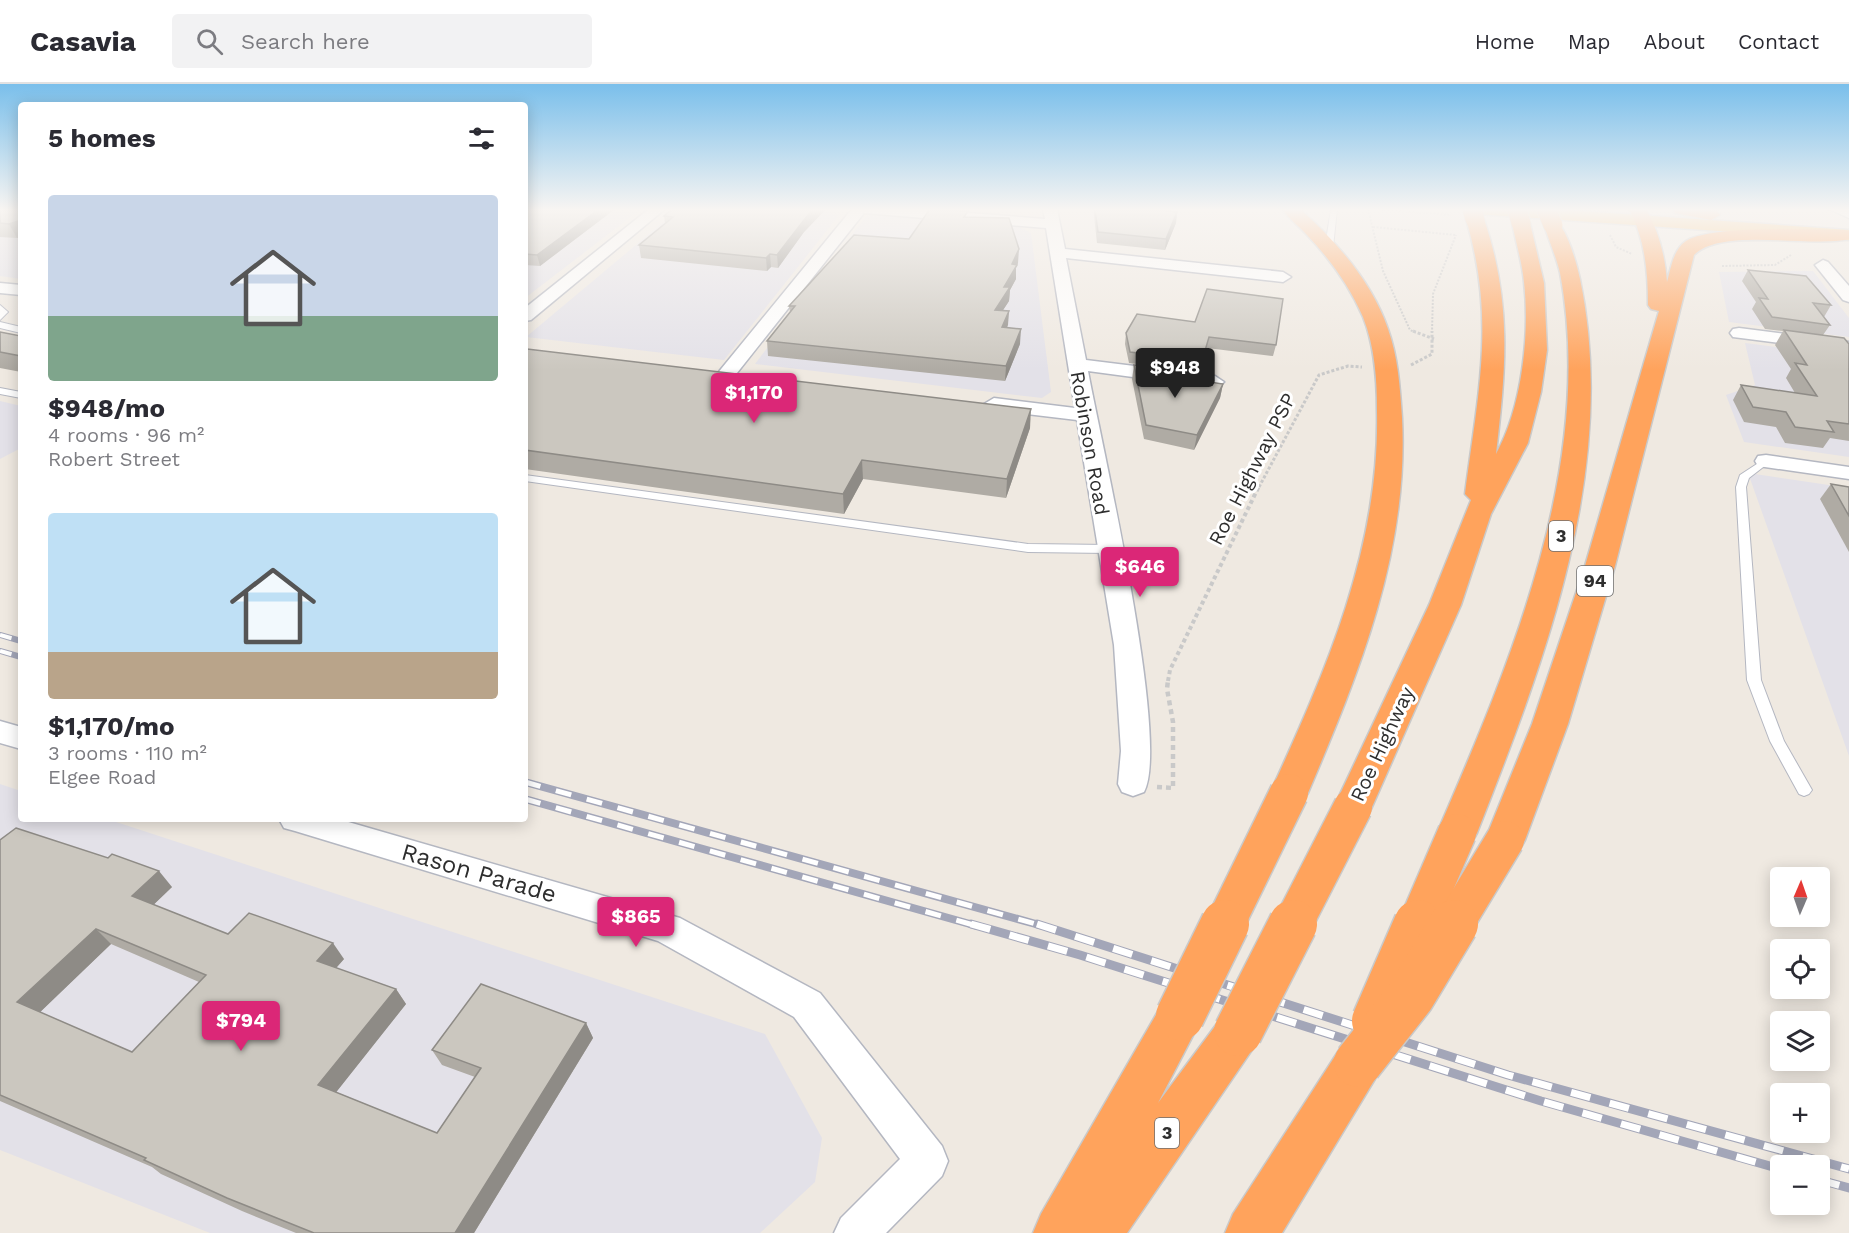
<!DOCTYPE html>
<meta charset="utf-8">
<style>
:root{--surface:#fff;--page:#f2f2f3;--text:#2b2b33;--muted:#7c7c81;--line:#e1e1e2;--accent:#db2777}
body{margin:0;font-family:"Work Sans",sans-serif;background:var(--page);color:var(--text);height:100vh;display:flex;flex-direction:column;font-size:22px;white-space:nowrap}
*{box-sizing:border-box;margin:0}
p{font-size:20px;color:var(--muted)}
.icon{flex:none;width:33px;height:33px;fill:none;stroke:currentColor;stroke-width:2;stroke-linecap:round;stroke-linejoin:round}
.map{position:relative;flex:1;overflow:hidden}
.details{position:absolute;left:18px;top:18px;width:510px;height:720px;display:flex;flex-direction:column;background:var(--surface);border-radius:6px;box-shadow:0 3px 15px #0003}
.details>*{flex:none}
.needle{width:39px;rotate:2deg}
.buttons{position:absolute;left:1770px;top:783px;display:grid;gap:12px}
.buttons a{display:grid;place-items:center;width:60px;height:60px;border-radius:6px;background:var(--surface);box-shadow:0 3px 15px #0003;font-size:30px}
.price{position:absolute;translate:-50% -51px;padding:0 14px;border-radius:6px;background:var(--accent);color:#fff;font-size:20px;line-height:39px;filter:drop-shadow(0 2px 3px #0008)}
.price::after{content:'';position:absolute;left:50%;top:36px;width:18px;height:14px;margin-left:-9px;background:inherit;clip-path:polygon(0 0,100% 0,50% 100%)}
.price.on{background:#222;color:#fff}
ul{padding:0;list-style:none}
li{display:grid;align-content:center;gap:12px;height:318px;padding:0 30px}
li span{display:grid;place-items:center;height:186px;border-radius:6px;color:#555}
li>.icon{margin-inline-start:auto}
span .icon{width:108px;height:108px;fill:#fffc;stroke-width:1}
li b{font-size:26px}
h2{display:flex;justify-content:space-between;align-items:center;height:72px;padding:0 30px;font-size:26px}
header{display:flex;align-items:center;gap:36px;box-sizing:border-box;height:84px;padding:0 30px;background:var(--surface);border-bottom:2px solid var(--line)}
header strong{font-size:28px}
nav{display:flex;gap:33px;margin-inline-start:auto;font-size:21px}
.search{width:420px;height:54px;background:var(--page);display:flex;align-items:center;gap:15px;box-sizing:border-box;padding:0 21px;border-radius:6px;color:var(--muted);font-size:22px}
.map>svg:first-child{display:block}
.industrial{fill:#e3e1e8}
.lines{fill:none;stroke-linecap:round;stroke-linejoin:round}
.service-casing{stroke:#b4b7c1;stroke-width:2}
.minor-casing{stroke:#b4b7c1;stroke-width:3}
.trunk-casing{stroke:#c9c9c9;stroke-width:3}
.motorway-casing{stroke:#c9c9c9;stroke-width:3}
.path-far3{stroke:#c9c9c9;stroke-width:2;stroke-dasharray:2 1.5;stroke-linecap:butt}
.path-far2{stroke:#c9c9c9;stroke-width:3;stroke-dasharray:3 2;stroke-linecap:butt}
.path-far1{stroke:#c9c9c9;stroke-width:4;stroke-dasharray:4 3;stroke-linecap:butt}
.path{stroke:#c9c9c9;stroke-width:4.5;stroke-dasharray:5 4;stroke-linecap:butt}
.service{fill:#fff;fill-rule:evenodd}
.minor{fill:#fff;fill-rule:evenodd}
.trunk{fill:#f8ba60;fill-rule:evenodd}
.motorway{fill:#ffa35c;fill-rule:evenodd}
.rail-far2-casing{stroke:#a3a6b8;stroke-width:6}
.rail-far1-casing{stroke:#a3a6b8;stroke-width:8}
.rail-casing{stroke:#a3a6b8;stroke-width:9}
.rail-far2{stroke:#fff;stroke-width:4;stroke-dasharray:12;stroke-linecap:butt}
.rail-far1{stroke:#fff;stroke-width:5;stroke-dasharray:16;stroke-linecap:butt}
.rail{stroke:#fff;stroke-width:7;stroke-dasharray:20;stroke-linecap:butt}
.motorway-bridge-far2-casing{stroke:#c9c9c9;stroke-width:20;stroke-linecap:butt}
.motorway-bridge-far1-casing{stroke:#c9c9c9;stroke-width:41;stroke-linecap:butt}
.motorway-bridge-casing{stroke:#c9c9c9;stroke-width:51;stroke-linecap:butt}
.motorway-bridge-far2{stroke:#ffa35c;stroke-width:19}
.motorway-bridge-far1{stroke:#ffa35c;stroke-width:38}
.motorway-bridge{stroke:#ffa35c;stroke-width:48}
.wall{fill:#afaba4;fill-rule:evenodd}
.shaded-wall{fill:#8e8b86}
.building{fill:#cbc7bf;stroke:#8e8b86;stroke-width:1.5;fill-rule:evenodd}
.labels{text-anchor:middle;stroke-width:6;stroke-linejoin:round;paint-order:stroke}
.shield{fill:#fff;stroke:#6d6d6d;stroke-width:1.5}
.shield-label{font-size:18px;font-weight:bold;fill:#2e2e2e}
.street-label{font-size:20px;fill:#2e2e2e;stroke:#fff}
.near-street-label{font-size:24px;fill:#2e2e2e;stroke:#fff}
</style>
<header>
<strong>Casavia</strong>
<div class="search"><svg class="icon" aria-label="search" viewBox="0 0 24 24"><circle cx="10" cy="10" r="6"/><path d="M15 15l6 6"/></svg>Search here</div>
<nav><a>Home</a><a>Map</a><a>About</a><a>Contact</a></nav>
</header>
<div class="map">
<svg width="1849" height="1149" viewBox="0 0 1849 1149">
<rect width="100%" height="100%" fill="#efe9e1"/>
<!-- industrial -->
<g class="industrial">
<polygon points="0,125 21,125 21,195 0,192"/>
<polygon points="525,125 641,125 525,214"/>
<polygon points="679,125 804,125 840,130 724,276 526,253"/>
<polygon points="871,131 1020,143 1031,149 1051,308 1042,314 755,280 866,132"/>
<polygon points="1813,187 1849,234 1849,253 1729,238 1719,188"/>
<polygon points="1745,259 1849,272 1849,373 1744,358 1726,311 1755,301"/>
<polygon points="0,317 21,322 21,364 0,375"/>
<polygon points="1748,389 1849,404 1849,672"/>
<polygon points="0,700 21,707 21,735 107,735 765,950 822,1054 815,1098 760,1149 210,1149 0,1066"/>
</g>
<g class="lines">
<!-- service casing -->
<g class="service-casing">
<g id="service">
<polygon points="1331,125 1337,125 1333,163 1329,165 1325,163"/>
<polygon points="0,221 8,228 0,236"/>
<polygon points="0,238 21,243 21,249 0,244"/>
<polygon points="0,304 21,308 21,314 0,310"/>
<polygon points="1766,374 1771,377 1749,394 1746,403 1761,596 1784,657 1812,706 1809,710 1804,712 1799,710 1770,657 1747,596 1736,403 1740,391"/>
<polygon points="525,391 1028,460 1109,461 1115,465 1109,469 1028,468 525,397"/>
</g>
</g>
<!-- minor casing -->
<g class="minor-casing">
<g id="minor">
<polygon points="649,125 665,125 531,236 525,237 525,224"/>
<path d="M852,125H918L1045,135L1043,125H1057L1065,165L1283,188L1291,193L1283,198L1066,174L1086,276L1215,292L1224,298L1215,304L1088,287C1101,358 1171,658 1144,708L1133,712L1122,708L1118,700L1121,667L1114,561L1077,336L994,326L984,320L994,314L1075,324L1046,144L864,129L733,294L726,296L717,290Z"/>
<polygon points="1829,125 1849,125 1849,134"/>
<polygon points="1823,176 1828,178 1849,202 1849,218 1843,216 1815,181"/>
<polygon points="0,199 21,201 21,211 0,209"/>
<polygon points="1739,244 1849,258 1849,268 1733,253 1730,249 1733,245"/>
<polygon points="1766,371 1849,383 1849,395 1758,382 1755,377 1758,372"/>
<polygon points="0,637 21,643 21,665 0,659"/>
<polygon points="279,735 338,735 680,834 820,909 942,1062 948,1077 942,1092 886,1149 834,1149 841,1134 900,1075 794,933 658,857 295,747 284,744"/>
</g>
</g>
<!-- trunk casing -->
<g class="trunk-casing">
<polygon id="trunk" points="1468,125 1553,125 1849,146 1849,156 1476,130"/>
</g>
<!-- motorway casing -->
<g class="motorway-casing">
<g id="motorway">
<path d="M1282,125H1300C1337,158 1372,198 1388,245C1398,273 1400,304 1402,334C1409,467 1359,589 1308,709L1302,719L1289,723L1276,719L1270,709C1326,587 1380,464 1377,327C1377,296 1375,263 1363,233C1350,203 1330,175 1307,151C1299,142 1289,135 1282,125Z"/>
<path d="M1629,125H1646C1659,148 1665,172 1667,198C1671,184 1673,166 1686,157C1711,141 1810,146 1843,146L1849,147V155C1811,164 1721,143 1694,171L1615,482L1568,640L1525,756L1519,767L1505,772L1491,767L1485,756L1532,640L1585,482L1659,227L1651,225L1648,221C1648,187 1645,156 1629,125Z"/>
<polygon points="1673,125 1717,127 1720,131 1711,136 1675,129"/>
<path d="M1475,130L1484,135C1512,219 1506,283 1496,370C1522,324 1530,250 1524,198C1522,178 1516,159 1512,139L1521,134L1530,139L1544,199L1547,266L1541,308L1528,359L1491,430L1461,521L1372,723L1367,734L1353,738L1339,734L1334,723L1429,521L1471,416L1465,410C1478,309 1496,236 1466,135Z"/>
<path d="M1553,136C1566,139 1577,181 1580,195C1619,384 1545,576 1477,749L1471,760L1457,765L1443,760L1437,749C1511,578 1596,378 1560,189C1556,172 1549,157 1544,141Z"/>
<polygon points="1180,911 1196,917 1203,932 1158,1019 1222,933 1238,926 1254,933 1261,948 1254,963 1127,1149 1033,1149 1041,1130 1164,917"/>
<polygon points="1358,956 1375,963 1382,979 1375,995 1282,1149 1225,1149 1233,1130 1341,963"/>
</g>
</g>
<!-- path-far3 -->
<g class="path-far3">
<polyline points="1368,125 1383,187 1410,246 1417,249"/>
<polyline points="1374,125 1451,131"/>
<polyline points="1373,143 1456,151"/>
<polyline points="1610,151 1616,163 1632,170"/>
<polyline points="1722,182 1775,181 1791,171"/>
<polyline points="1432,249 1433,210 1456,151"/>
</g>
<!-- path-far2 -->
<g class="path-far2">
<polyline points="1413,247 1434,255"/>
<polyline points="1411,281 1432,270 1432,247"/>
<polyline points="1259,403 1319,291 1348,282 1362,283"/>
</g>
<!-- path-far1 -->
<polyline class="path-far1" points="1168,597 1170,586 1259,402"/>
<!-- path -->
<polyline class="path" points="1157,703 1173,704 1173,638 1167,605 1168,596"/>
<!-- service -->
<use href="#service" class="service"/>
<!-- minor -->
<use href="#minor" class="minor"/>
<!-- trunk -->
<use href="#trunk" class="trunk"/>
<!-- motorway -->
<use href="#motorway" class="motorway"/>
<!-- rail-far2 casing -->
<g class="rail-far2-casing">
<g id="rail-far2">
<polyline points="0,551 21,557"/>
<polyline points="0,567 21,573"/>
</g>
</g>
<!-- rail-far1 casing -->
<g class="rail-far1-casing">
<g id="rail-far1">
<polyline points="525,698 1043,842"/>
<polyline points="525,715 977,842"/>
</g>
</g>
<!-- rail casing -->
<g class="rail-casing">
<g id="rail">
<polyline points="971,840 1080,871 1541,1017 1780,1085"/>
<polyline points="1037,840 1508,991 1849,1085"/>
<polyline points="1820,1096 1849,1104"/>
</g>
</g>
<!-- rail-far2 -->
<use href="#rail-far2" class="rail-far2"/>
<!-- rail-far1 -->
<use href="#rail-far1" class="rail-far1"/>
<!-- rail -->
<use href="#rail" class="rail"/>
<!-- motorway-bridge-far2 casing -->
<g class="motorway-bridge-far2-casing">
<g id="motorway-bridge-far2">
<polyline points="1472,125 1475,135"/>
<polyline points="1517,125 1521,139"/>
<polyline points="1546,125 1553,141"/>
</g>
</g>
<!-- motorway-bridge-far1 casing -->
<g class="motorway-bridge-far1-casing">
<g id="motorway-bridge-far1">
<polyline points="1224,842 1289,709"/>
<polyline points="1292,842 1353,723"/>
<polyline points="1417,842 1457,749"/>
<polyline points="1453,842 1505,756"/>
</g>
</g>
<!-- motorway-bridge casing -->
<g class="motorway-bridge-casing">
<g id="motorway-bridge">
<polyline points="1180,932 1225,840"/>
<polyline points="1376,937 1418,840"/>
<polyline points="1238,948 1293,840"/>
<polyline points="1358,979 1410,913 1454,840"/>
</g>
</g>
<!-- motorway-bridge-far2 -->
<use href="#motorway-bridge-far2" class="motorway-bridge-far2"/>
<!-- motorway-bridge-far1 -->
<use href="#motorway-bridge-far1" class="motorway-bridge-far1"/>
<!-- motorway-bridge -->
<use href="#motorway-bridge" class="motorway-bridge"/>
</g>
<!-- wall -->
<g class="wall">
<polygon points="0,125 21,125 17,154 0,153"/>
<polygon points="525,125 615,125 540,182 525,181"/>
<polygon points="672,125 826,125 804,148 778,184 771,183 767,187 641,174 639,161 665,139 664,132"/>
<polygon points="1094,125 1165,125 1165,126 1177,128 1176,139 1165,166 1097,159 1094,132"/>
<polygon points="968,133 1018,179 1016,183 1016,195 1010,206 1009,217 1003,226 1009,227 1007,244 1020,260 1005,297 768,272 767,257 790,228 789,222 909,155"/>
<polygon points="1748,186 1831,221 1824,233 1830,241 1823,251 1849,260 1849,357 1830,354 1823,364 1785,359 1776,343 1744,338 1733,316 1741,301 1795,309 1786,294 1791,285 1775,261 1783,247 1765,245 1752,225 1756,218 1742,197"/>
<polygon points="1137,230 1276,261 1273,272 1207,264 1200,288 1129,279 1125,260 1126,249"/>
<polygon points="0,248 21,252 21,288 0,284"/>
<polygon points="525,267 1030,344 1006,414 863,395 844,430 525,385"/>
<polygon points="1134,281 1198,290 1197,296 1223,300 1220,314 1194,366 1144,355 1132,295"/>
<polygon points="1831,400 1849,403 1849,468 1820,415"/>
<path d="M0,756L172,803L153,821L228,850L344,875L336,884L396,905L406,920L336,1008L437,1049L475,993L442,981L432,966L586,939L593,954L474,1149H296L242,1127L161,1090L152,1083L0,1017ZM111,860L199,898L132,968L40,928Z"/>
</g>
<!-- shaded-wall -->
<g class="shaded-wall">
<polygon points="599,125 615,125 540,182 537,171"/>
<polygon points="813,125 826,125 804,148 778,184 777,171 804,136"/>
<polygon points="1177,128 1176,139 1165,166 1166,155"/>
<polygon points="21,136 21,153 17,154 9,140"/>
<polygon points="1019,165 1018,179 1016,183 1016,195 1010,206 1009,217 994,240 995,226 1004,203 1012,180"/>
<polygon points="770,170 771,183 767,187 766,174"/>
<polygon points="1009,227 1008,241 1001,258 1002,243"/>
<polygon points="1021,245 1020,260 1005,297 1006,282"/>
<polygon points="1223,300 1220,314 1194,366 1197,351"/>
<polygon points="1031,325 1030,344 1006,414 1007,395"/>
<polygon points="862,376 863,395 844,430 843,410"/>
<polygon points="159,787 172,803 146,828 132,812"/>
<polygon points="96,845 111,860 35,933 17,918"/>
<polygon points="333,859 344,875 329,892 317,877"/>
<polygon points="396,905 406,920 330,1016 318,1001"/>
<polygon points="586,939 593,954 474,1149 455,1149"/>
</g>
<!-- building -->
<g class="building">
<polygon points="0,125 21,125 21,136 9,140 0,139"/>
<polygon points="525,125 599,125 537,171 525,170"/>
<polygon points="672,125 813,125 804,136 777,171 770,170 766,174 639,161 673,133 664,132"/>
<polygon points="930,125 968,127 964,133 1009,134 1019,165 1012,180 1017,181 1004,203 1010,203 995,226 1009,227 1002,243 1021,245 1006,282 767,257 795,222 789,222 854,151 909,155"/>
<polygon points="1095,125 1162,125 1162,126 1177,128 1166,155 1098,148"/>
<polygon points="1748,186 1806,192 1831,221 1813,219 1830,241 1772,233 1759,214 1768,215"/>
<polygon points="1207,205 1283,215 1276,261 1209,253 1202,277 1130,268 1126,249 1137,230 1195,238"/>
<polygon points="1784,246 1844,254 1849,260 1849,340 1827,337 1834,348 1795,343 1786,328 1753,323 1741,301 1817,312 1795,279 1807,281"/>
<polygon points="0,248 21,252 21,272 0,268"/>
<polygon points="527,265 1031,325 1007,395 862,376 843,410 525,366 525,267"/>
<polygon points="1134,281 1198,290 1197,296 1223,300 1197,351 1146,341"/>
<polygon points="1831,400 1849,403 1849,432"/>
<path d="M16,744L108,774L112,770L159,787L132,812L228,850L249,829L333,859L317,877L396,905L318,1001L437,1049L481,984L432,966L481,900L586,939L455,1149H314L227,1114L144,1076L146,1074L0,1011V756ZM96,845L206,891L132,968L17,918Z"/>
</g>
<!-- sky -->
<linearGradient id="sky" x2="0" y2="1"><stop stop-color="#7abfeb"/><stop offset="0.44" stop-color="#f8f5f2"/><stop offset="1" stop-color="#f8f5f2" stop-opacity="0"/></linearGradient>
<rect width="1849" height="286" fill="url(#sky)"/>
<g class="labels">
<!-- shield labels -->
<g class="shield">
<rect x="1549" y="437" width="24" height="30" rx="4.5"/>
<rect x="1577" y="482" width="36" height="30" rx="4.5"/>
<rect x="1155" y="1034" width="24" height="30" rx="4.5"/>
</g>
<g class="shield-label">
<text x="1561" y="458">3</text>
<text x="1595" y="503">94</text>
<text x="1167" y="1055">3</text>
</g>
<!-- street labels -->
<g class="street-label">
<text transform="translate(1090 359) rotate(80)" y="7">Robinson Road</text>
<text transform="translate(1252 385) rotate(-63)" y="7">Roe Highway PSP</text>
<text transform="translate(1382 660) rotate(-65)" y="7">Roe Highway</text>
</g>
<!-- near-street labels -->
<g class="near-street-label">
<text transform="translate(479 789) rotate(16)" y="8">Rason Parade</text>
</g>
</g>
</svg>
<div class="buttons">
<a><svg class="needle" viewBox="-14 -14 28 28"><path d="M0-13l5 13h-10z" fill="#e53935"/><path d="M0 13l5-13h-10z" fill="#7c7c81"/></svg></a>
<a><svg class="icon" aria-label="locate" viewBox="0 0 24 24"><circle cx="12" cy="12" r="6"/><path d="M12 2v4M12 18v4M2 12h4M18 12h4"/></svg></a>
<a><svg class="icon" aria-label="layers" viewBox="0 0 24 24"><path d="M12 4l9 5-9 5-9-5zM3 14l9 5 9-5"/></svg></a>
<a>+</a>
<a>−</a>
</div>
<b class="price on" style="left:1175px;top:315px">$948</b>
<b class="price" style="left:754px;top:340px">$1,170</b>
<b class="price" style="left:1140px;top:514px">$646</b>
<b class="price" style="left:636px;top:864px">$865</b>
<b class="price" style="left:241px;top:968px">$794</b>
<section class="details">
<h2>5 homes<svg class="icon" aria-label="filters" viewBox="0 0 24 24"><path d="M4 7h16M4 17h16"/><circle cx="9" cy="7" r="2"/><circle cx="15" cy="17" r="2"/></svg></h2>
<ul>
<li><span style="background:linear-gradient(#c9d6e8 65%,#7fa58c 0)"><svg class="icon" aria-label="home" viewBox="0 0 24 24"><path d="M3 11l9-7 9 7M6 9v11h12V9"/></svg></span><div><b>$948/mo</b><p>4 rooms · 96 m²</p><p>Robert Street</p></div></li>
<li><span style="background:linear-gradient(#bfe0f5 75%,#b9a48a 0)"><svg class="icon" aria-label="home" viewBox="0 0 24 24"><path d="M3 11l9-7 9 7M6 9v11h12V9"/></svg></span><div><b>$1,170/mo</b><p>3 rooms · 110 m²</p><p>Elgee Road</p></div></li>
</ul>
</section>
</div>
